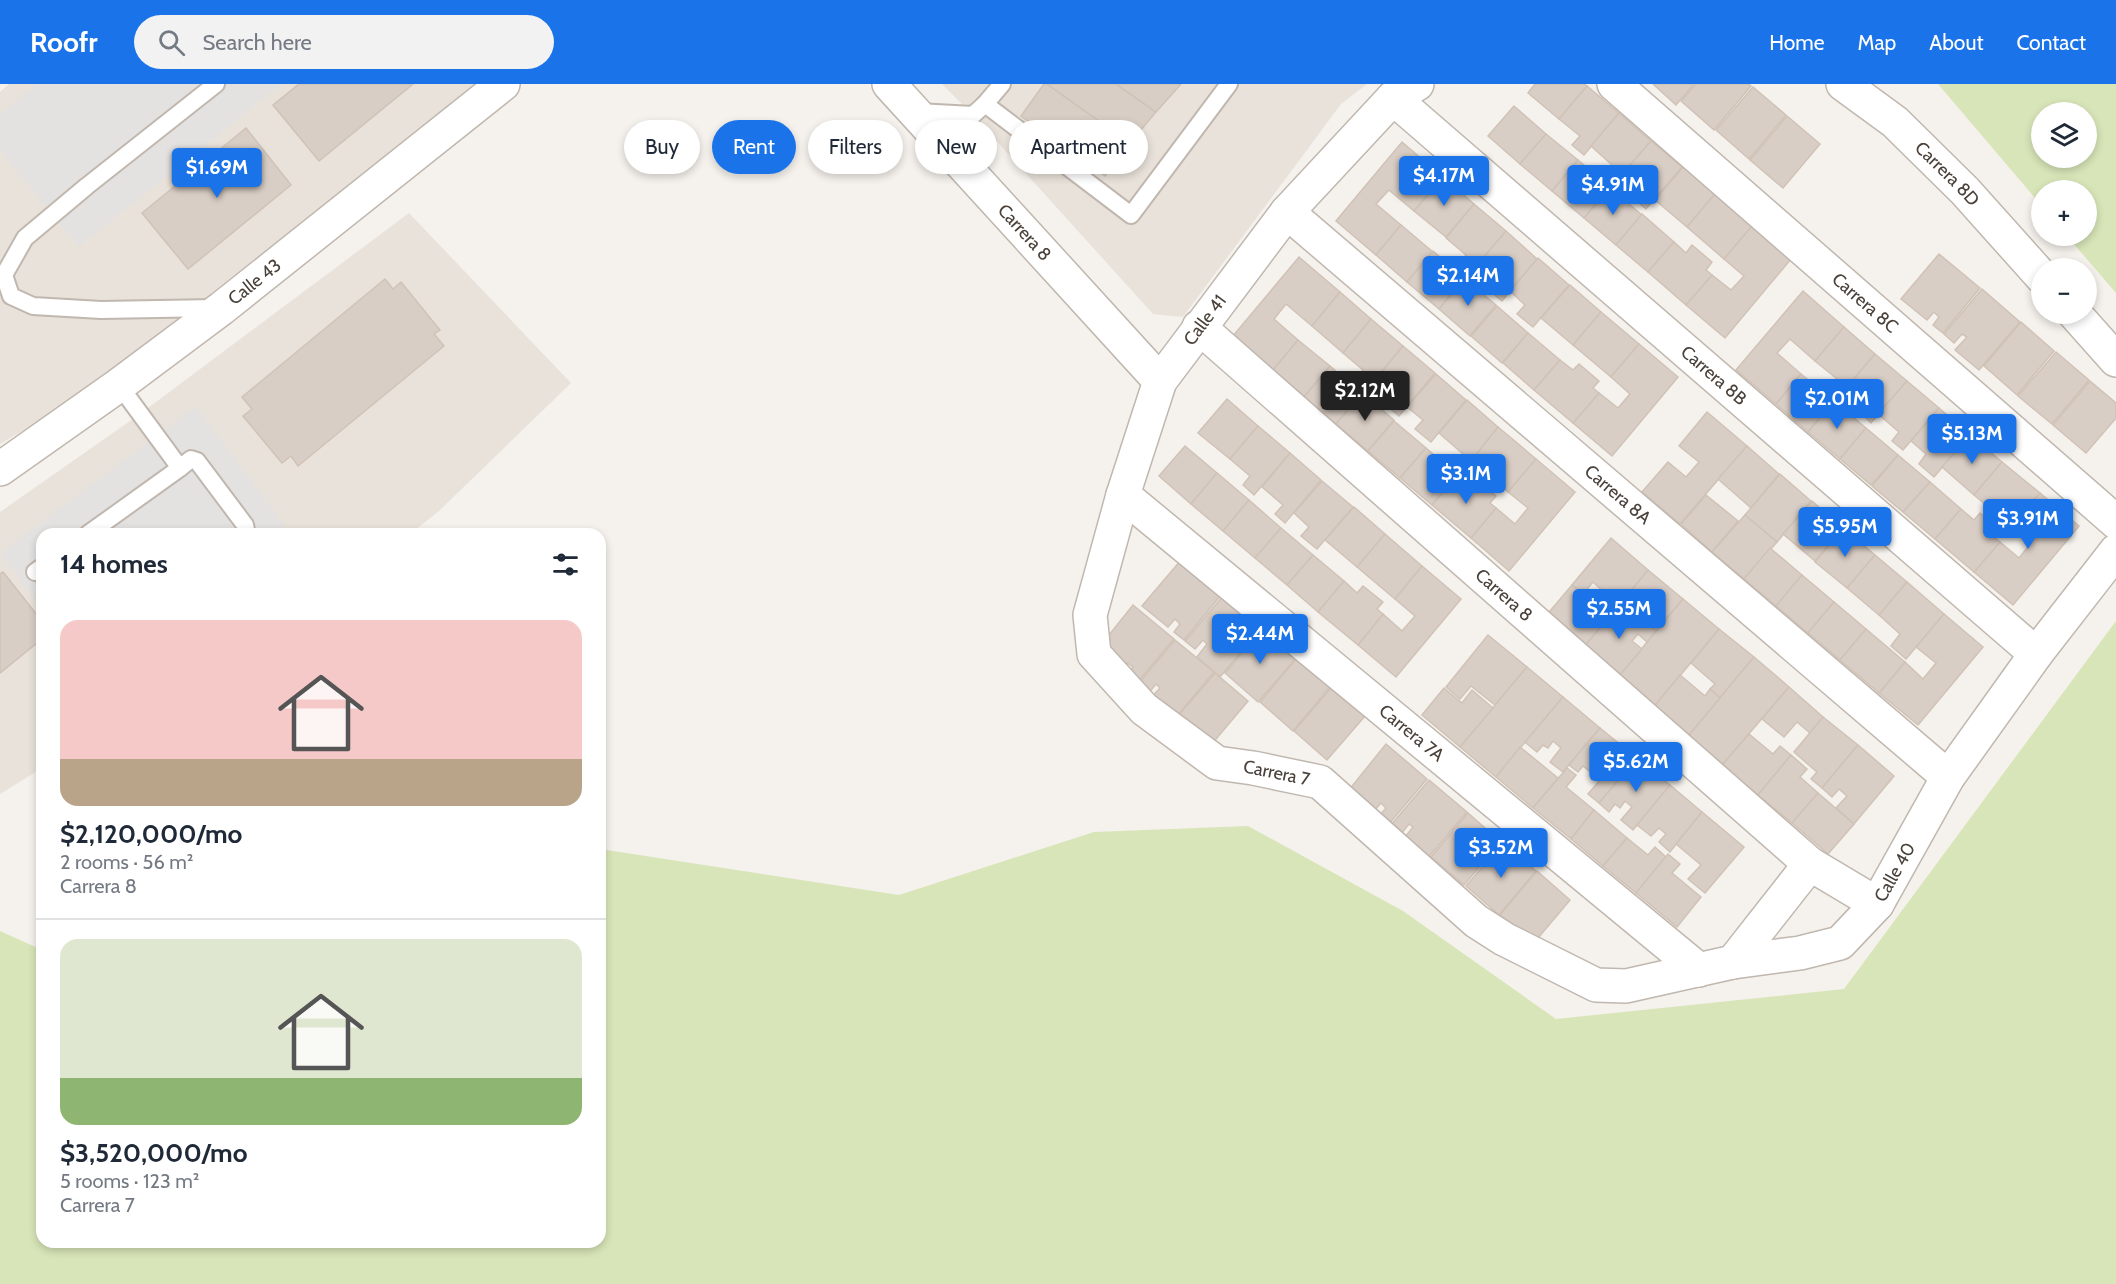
<!DOCTYPE html>
<meta charset="utf-8">
<style>
:root{--surface:#fff;--page:#f2f2f3;--text:#1f2937;--muted:#747a83;--line:#e0e1e3;--accent:#1a73e8}
body{margin:0;font-family:Cabin,sans-serif;background:var(--page);color:var(--text);height:100vh;display:flex;flex-direction:column;font-size:22px;white-space:nowrap}
*{box-sizing:border-box;margin:0}
p{font-size:20px;color:var(--muted)}
.icon{flex:none;width:33px;height:33px;fill:none;stroke:currentColor;stroke-width:2;stroke-linecap:round;stroke-linejoin:round}
.map{position:relative;flex:1;overflow:hidden}
.details{position:absolute;left:36px;top:444px;width:570px;height:720px;display:flex;flex-direction:column;background:var(--surface);border-radius:18px;box-shadow:0 3px 9px #0003}
.details>*{flex:none}
.guide{position:absolute;left:624px;top:36px;width:570px;height:54px;display:flex;gap:12px}
.controls{position:absolute;left:2031px;top:18px;display:grid;gap:12px}
.controls a{display:grid;place-items:center;width:66px;height:66px;border-radius:50%;background:var(--surface);box-shadow:0 3px 9px #0003;font-size:30px}
.price{position:absolute;translate:-50% -51px;padding:0 14px;border-radius:6px;background:var(--accent);color:#fff;font-size:20px;line-height:39px;filter:drop-shadow(0 2px 3px #0008)}
.price::after{content:'';position:absolute;left:50%;top:36px;width:18px;height:14px;margin-left:-9px;background:inherit;clip-path:polygon(0 0,100% 0,50% 100%)}
.price.current{background:#222;color:#fff}
ul{padding:0;list-style:none}
li{display:grid;align-content:center;gap:12px;height:318px;padding:0 24px}
li+li{border-top:2px solid var(--line)}
li span{display:grid;place-items:center;height:186px;border-radius:18px;color:#555}
li>.icon{margin-inline-start:auto}
span .icon{width:108px;height:108px;fill:#fffc;stroke-width:1}
li b{font-size:26px}
h2{display:flex;justify-content:space-between;align-items:center;height:72px;padding:0 24px;font-size:26px}
.tag{padding:0 21px;border-radius:27px;background:var(--surface);box-shadow:0 3px 9px #0003;font-size:21px;line-height:54px}
.tag.current{background:var(--accent);color:#fff}
header{display:flex;align-items:center;gap:36px;box-sizing:border-box;height:84px;padding:0 30px;background:var(--accent);color:#fff}
header strong{font-size:28px}
nav{display:flex;gap:33px;margin-inline-start:auto;font-size:21px}
.search{width:420px;height:54px;background:var(--page);display:flex;align-items:center;gap:15px;box-sizing:border-box;padding:0 21px;border-radius:33px;color:var(--muted);font-size:22px}
.map>svg:first-child{display:block}
.residential{fill:#e8e2da}
.green{fill:#d8e5b8;fill-rule:evenodd}
.parking{fill:#e4e2e0}
.building{fill:#d9cec5;stroke:#d0c2b6;stroke-width:1.5}
.lines{fill:none;stroke-linecap:round;stroke-linejoin:round}
.service-casing{stroke:#c0b7af;stroke-width:20}
.minor-casing{stroke:#c0b7af;stroke-width:36}
.service{stroke:#fff;stroke-width:16}
.minor{stroke:#fff;stroke-width:33}
.labels{text-anchor:middle;stroke-width:4.5;stroke-linejoin:round;paint-order:stroke}
.street-label{font-size:18px;fill:#49413a;stroke:#fff}
</style>
<header>
<strong>Roofr</strong>
<div class="search"><svg class="icon" aria-label="search" viewBox="0 0 24 24"><circle cx="10" cy="10" r="6"/><path d="M15 15l6 6"/></svg>Search here</div>
<nav><a>Home</a><a>Map</a><a>About</a><a>Contact</a></nav>
</header>
<div class="map">
<svg width="2116" height="1200" viewBox="0 0 2116 1200">
<rect width="100%" height="100%" fill="#f5f1ec"/>
<!-- residential -->
<g class="residential">
<polygon points="9,0 486,0 169,260 0,360 0,8"/>
<polygon points="942,0 1367,0 1341,20 1183,233 1153,230 973,31"/>
<polygon points="409,129 571,299 439,427 410,450 42,450 42,684 0,710 0,428 140,330"/>
</g>
<!-- green -->
<g class="green">
<path d="M1938,0H2116V209L2067,152H2086V106H2042L2041,121ZM2086,28V74H2042V28Z"/>
<polygon points="2116,537 2116,1200 0,1200 0,847 42,866 42,1158 600,1158 600,765 899,811 1094,748 1248,742 1403,827 1556,935 1844,905"/>
</g>
<!-- parking -->
<g class="parking">
<polygon points="37,0 281,0 79,163 0,66 0,30"/>
<polygon points="196,322 285,442 275,450 42,450 42,525 0,469"/>
</g>
<!-- building -->
<g class="building">
<polygon points="299,0 413,0 319,77 273,21"/>
<polygon points="1044,0 1047,0 1130,59 1105,92 1021,32"/>
<polygon points="1047,0 1116,0 1156,28 1130,59"/>
<polygon points="1116,0 1181,0 1156,28"/>
<polygon points="1535,0 1584,0 1587,2 1559,35 1528,9"/>
<polygon points="1653,0 1694,0 1676,21"/>
<polygon points="1696,0 1749,0 1751,2 1714,46 1681,17"/>
<polygon points="1587,2 1619,29 1584,71 1572,61 1580,52 1559,35"/>
<polygon points="1753,3 1786,31 1749,75 1716,46"/>
<polygon points="1514,22 1546,50 1520,80 1488,52"/>
<polygon points="1619,29 1651,57 1615,99 1605,90 1612,81 1591,62"/>
<polygon points="1787,32 1820,60 1783,104 1750,76"/>
<polygon points="246,44 291,101 188,185 142,129"/>
<polygon points="1546,50 1578,76 1552,107 1520,80"/>
<polygon points="1651,57 1682,83 1646,125 1631,112 1639,103 1623,89"/>
<polygon points="1402,58 1443,93 1414,127 1389,106 1376,120 1401,141 1376,171 1336,137"/>
<polygon points="1578,76 1610,103 1584,134 1552,107"/>
<polygon points="1683,83 1715,110 1687,143 1655,116"/>
<polygon points="1443,93 1474,120 1446,153 1414,127"/>
<polygon points="1610,104 1642,131 1616,161 1584,134"/>
<polygon points="1715,110 1752,142 1724,175 1687,143"/>
<polygon points="1474,120 1506,147 1470,190 1459,179 1466,171 1446,154"/>
<polygon points="1642,130 1674,158 1648,188 1616,161"/>
<polygon points="1401,141 1433,168 1407,198 1376,171"/>
<polygon points="1752,142 1791,175 1725,254 1686,221 1712,191 1731,206 1744,192 1724,175"/>
<polygon points="1506,147 1537,175 1502,217 1491,208 1499,199 1477,181"/>
<polygon points="1674,158 1686,169 1692,161 1712,178 1706,186 1712,191 1686,221 1648,188"/>
<polygon points="1433,167 1464,194 1439,225 1407,198"/>
<polygon points="1939,170 1980,204 1943,249 1933,241 1939,233 1934,228 1927,236 1901,215"/>
<polygon points="1299,173 1340,208 1312,242 1286,220 1274,235 1298,256 1273,286 1233,252"/>
<polygon points="1538,174 1569,201 1533,243 1517,230 1525,221 1510,207"/>
<polygon points="385,195 393,205 401,198 440,246 434,250 444,262 298,382 291,372 282,379 243,332 252,325 242,313"/>
<polygon points="1465,195 1496,221 1470,252 1439,225"/>
<polygon points="1570,201 1601,228 1573,261 1541,234"/>
<polygon points="1982,205 2020,238 1979,286 1955,266 1967,253 1962,250 1954,259 1944,250"/>
<polygon points="1803,207 1844,243 1815,277 1790,255 1777,269 1801,290 1776,320 1736,286"/>
<polygon points="1340,208 1371,235 1343,269 1312,242"/>
<polygon points="1497,222 1528,249 1502,279 1471,252"/>
<polygon points="1601,228 1639,260 1611,293 1573,261"/>
<polygon points="1371,235 1403,262 1368,304 1356,294 1363,286 1343,269"/>
<polygon points="2021,238 2054,267 2017,311 1984,282"/>
<polygon points="1844,243 1875,270 1847,303 1815,277"/>
<polygon points="1528,249 1560,276 1534,306 1503,279"/>
<polygon points="1298,256 1330,282 1304,313 1273,286"/>
<polygon points="1639,260 1678,293 1612,372 1573,339 1599,309 1618,324 1630,310 1611,293"/>
<polygon points="1403,262 1435,289 1399,332 1388,323 1396,314 1375,296"/>
<polygon points="2056,268 2089,296 2052,340 2018,312"/>
<polygon points="1875,270 1907,297 1871,339 1860,328 1867,320 1847,303"/>
<polygon points="1560,276 1573,286 1579,280 1599,297 1593,304 1599,309 1573,339 1534,306"/>
<polygon points="1330,282 1362,310 1336,340 1304,313"/>
<polygon points="1436,290 1466,316 1431,358 1415,345 1423,336 1407,323"/>
<polygon points="1801,290 1834,317 1808,348 1776,320"/>
<polygon points="1907,297 1939,324 1903,366 1892,357 1899,348 1878,330"/>
<polygon points="2090,297 2116,319 2116,334 2086,369 2053,341"/>
<polygon points="1362,309 1394,336 1368,367 1336,340"/>
<polygon points="1227,315 1258,342 1230,375 1198,349"/>
<polygon points="1467,316 1498,343 1471,377 1439,349"/>
<polygon points="1834,317 1866,344 1840,375 1808,348"/>
<polygon points="1939,324 1970,351 1934,393 1919,380 1926,370 1911,357"/>
<polygon points="1707,328 1747,362 1680,440 1642,408 1668,378 1686,393 1699,378 1679,362"/>
<polygon points="1394,337 1426,364 1400,394 1368,367"/>
<polygon points="1258,342 1290,369 1254,411 1243,401 1250,392 1230,375"/>
<polygon points="1498,343 1536,375 1508,408 1471,377"/>
<polygon points="1866,344 1898,371 1871,401 1840,375"/>
<polygon points="1970,351 2002,378 1974,411 1942,383"/>
<polygon points="1185,362 1217,389 1191,420 1159,392"/>
<polygon points="1747,362 1779,390 1751,424 1718,395"/>
<polygon points="1426,364 1458,391 1432,421 1400,394"/>
<polygon points="1290,369 1321,396 1285,439 1275,430 1283,421 1262,403"/>
<polygon points="1898,371 1930,398 1903,428 1872,402"/>
<polygon points="1536,375 1575,408 1509,487 1471,454 1496,424 1515,440 1528,424 1508,408"/>
<polygon points="2002,378 2040,409 2011,442 1974,411"/>
<polygon points="1217,389 1249,416 1223,447 1191,420"/>
<polygon points="1780,390 1811,417 1777,458 1745,431"/>
<polygon points="1458,391 1470,401 1476,395 1496,412 1490,419 1496,424 1471,454 1432,421"/>
<polygon points="1322,397 1353,423 1317,465 1301,452 1309,443 1294,429"/>
<polygon points="1930,398 1961,425 1935,455 1903,428"/>
<polygon points="2040,409 2079,442 2013,521 1974,488 2000,458 2019,474 2031,459 2011,442"/>
<polygon points="1706,411 1738,437 1712,468 1681,440"/>
<polygon points="1249,416 1281,444 1255,474 1223,447"/>
<polygon points="1812,417 1843,444 1815,477 1783,450"/>
<polygon points="1354,423 1385,450 1357,483 1325,456"/>
<polygon points="1961,425 1974,436 1980,429 2000,446 1994,453 2000,458 1974,488 1935,455"/>
<polygon points="1745,431 1777,458 1744,495 1712,468"/>
<polygon points="1281,444 1313,471 1287,501 1255,474"/>
<polygon points="1843,444 1875,471 1847,504 1815,478"/>
<polygon points="1385,450 1422,482 1395,515 1357,483"/>
<polygon points="1611,454 1648,486 1613,529 1599,517 1605,509 1593,498 1583,510 1572,501"/>
<polygon points="1770,464 1802,491 1776,522 1744,495"/>
<polygon points="1313,471 1344,497 1318,528 1287,501"/>
<polygon points="1875,471 1907,498 1879,531 1847,504"/>
<polygon points="1181,476 1221,511 1184,556 1174,548 1180,540 1175,535 1168,543 1142,522"/>
<polygon points="1422,482 1461,515 1396,593 1358,561 1383,530 1402,547 1415,532 1395,515"/>
<polygon points="1648,486 1683,515 1656,547 1622,518"/>
<polygon points="3,488 41,536 36,540 42,547 42,555 0,589 0,490"/>
<polygon points="1802,491 1834,518 1808,549 1776,522"/>
<polygon points="1344,497 1357,509 1363,502 1383,518 1377,525 1383,530 1358,561 1318,528"/>
<polygon points="1907,498 1944,530 1906,575 1891,562 1900,550 1879,531"/>
<polygon points="1572,501 1583,510 1579,516 1591,526 1599,517 1613,529 1583,564 1545,533"/>
<polygon points="1223,512 1261,544 1220,593 1197,573 1207,560 1203,556 1195,565 1185,557"/>
<polygon points="1683,515 1719,545 1653,624 1618,593"/>
<polygon points="1622,518 1656,547 1647,558 1638,550 1632,557 1642,565 1618,593 1583,564"/>
<polygon points="1834,518 1866,545 1840,576 1808,549"/>
<polygon points="1133,521 1174,555 1136,600 1127,591 1133,583 1127,579 1120,587 1097,566"/>
<polygon points="1944,530 1983,563 1918,641 1879,609 1905,578 1923,595 1936,579 1916,563"/>
<polygon points="1262,545 1296,574 1258,618 1225,589"/>
<polygon points="1719,545 1754,573 1720,614 1710,605 1715,600 1691,579"/>
<polygon points="1866,545 1905,578 1879,609 1840,576"/>
<polygon points="1488,551 1527,583 1495,621 1471,602 1460,615 1446,603"/>
<polygon points="1175,556 1214,588 1173,637 1149,616 1160,604 1156,600 1148,610 1137,601"/>
<polygon points="1754,573 1789,603 1722,681 1688,652"/>
<polygon points="1297,574 1330,603 1293,647 1260,618"/>
<polygon points="1527,583 1563,613 1496,693 1460,663"/>
<polygon points="1215,589 1248,617 1211,661 1177,633"/>
<polygon points="1680,591 1705,612 1710,605 1720,614 1688,652 1653,624"/>
<polygon points="1789,603 1823,633 1810,649 1797,638 1784,653 1762,635"/>
<polygon points="1331,604 1365,632 1327,676 1294,647"/>
<polygon points="1444,604 1462,619 1472,606 1493,624 1460,663 1422,631"/>
<polygon points="1563,613 1600,644 1563,688 1550,678 1561,664 1553,657 1548,664 1543,661 1537,668 1525,658"/>
<polygon points="1823,633 1858,661 1822,704 1811,695 1817,688 1794,668"/>
<polygon points="1600,644 1637,674 1599,719 1588,710 1600,696 1583,682 1578,688 1569,681"/>
<polygon points="1749,650 1773,670 1780,662 1791,671 1758,711 1722,681"/>
<polygon points="1386,660 1427,695 1389,740 1380,731 1386,724 1381,719 1374,727 1349,706"/>
<polygon points="1858,661 1894,692 1854,740 1836,724 1847,712 1839,705 1832,713 1822,704"/>
<polygon points="1520,663 1558,694 1533,724 1496,693"/>
<polygon points="1791,671 1807,685 1800,693 1818,709 1792,739 1758,711"/>
<polygon points="1637,674 1670,701 1633,746 1621,736 1632,723 1625,717 1620,724 1615,720 1609,728 1599,719"/>
<polygon points="1567,684 1576,691 1566,703 1594,726 1571,755 1533,724"/>
<polygon points="1429,696 1467,728 1426,776 1402,757 1413,743 1409,740 1401,750 1391,741"/>
<polygon points="1670,701 1702,728 1670,768 1659,758 1666,750 1659,744 1651,752 1637,741"/>
<polygon points="1818,709 1854,740 1828,770 1792,739"/>
<polygon points="1594,726 1627,754 1603,782 1571,755"/>
<polygon points="1702,728 1744,763 1705,809 1688,795 1701,781 1676,760"/>
<polygon points="1468,729 1501,758 1464,801 1431,773"/>
<polygon points="1627,754 1648,771 1655,763 1666,773 1636,809 1603,782"/>
<polygon points="1503,759 1536,787 1499,831 1466,802"/>
<polygon points="1668,770 1680,780 1672,789 1701,813 1677,843 1636,809"/>
<polygon points="1537,787 1570,816 1533,860 1500,831"/>
</g>
<g class="lines">
<!-- service casing -->
<g class="service-casing">
<g id="service">
<polyline points="985,20 1131,131 1229,0"/>
<polyline points="917,28 973,31 985,20 1002,0"/>
<polyline points="216,224 101,226 33,222 11,212 4,191 25,154 87,102 216,0"/>
<polyline points="180,384 191,375 197,377 245,441 246,446 243,450"/>
<polyline points="88,450 180,384 119,301"/>
<polyline points="35,488 42,483"/>
</g>
</g>
<!-- minor casing -->
<g class="minor-casing">
<g id="minor">
<path id="s1" d="M889,0L1160,297"/>
<path id="s2" d="M1417,0L1393,14L1287,128L1160,297L1123,411L1090,531L1094,570L1144,625L1217,679L1253,684L1320,698L1476,837L1504,855L1596,901L1626,902L1733,878L1800,869L1840,859L1877,820L1948,693L2036,570L2116,467"/>
<path id="s3" d="M1614,0L2116,438"/>
<path id="s4" d="M1843,0L1895,38L1965,107L2042,193"/>
<path id="s5" d="M1393,14L2036,570"/>
<path id="s6" d="M1287,128L1948,693"/>
<polyline points="2075,230 2116,276"/>
<path id="s7" d="M1199,243L1810,780L1877,820"/>
<path id="s8" d="M0,385L119,301L222,224L503,0"/>
<path id="s9" d="M1123,411L1699,886"/>
<polyline points="1733,878 1810,780"/>
</g>
</g>
<!-- service -->
<use href="#service" class="service"/>
<!-- minor -->
<use href="#minor" class="minor"/>
</g>
<g class="labels">
<!-- street labels -->
<g class="street-label">
<text dy="6" stroke="none"><textPath href="#s4" startOffset="138">Carrera 8D</textPath></text>
<text dy="6" stroke="none"><textPath href="#s1" startOffset="201">Carrera 8</textPath></text>
<text dy="6" stroke="none"><textPath href="#s8" startOffset="316">Calle 43</textPath></text>
<text dy="6" stroke="none"><textPath href="#s3" startOffset="333">Carrera 8C</textPath></text>
<text transform="translate(1205 236) rotate(-53)" y="6">Calle 41</text>
<text dy="6" stroke="none"><textPath href="#s5" startOffset="424">Carrera 8B</textPath></text>
<text dy="6" stroke="none"><textPath href="#s6" startOffset="435">Carrera 8A</textPath></text>
<text dy="6" stroke="none"><textPath href="#s7" startOffset="406">Carrera 8</textPath></text>
<text dy="6" stroke="none"><textPath href="#s9" startOffset="374">Carrera 7A</textPath></text>
<text dy="6" stroke="none"><textPath href="#s2" startOffset="904">Carrera 7</textPath></text>
<text dy="6" stroke="none"><textPath href="#s2" startOffset="1632">Calle 40</textPath></text>
</g>
</g>
</svg>
<div class="controls">
<a><svg class="icon" aria-label="layers" viewBox="0 0 24 24"><path d="M12 4l9 5-9 5-9-5zM3 14l9 5 9-5"/></svg></a>
<a>+</a>
<a>−</a>
</div>
<b class="price" style="left:217px;top:115px">$1.69M</b>
<b class="price" style="left:1444px;top:123px">$4.17M</b>
<b class="price" style="left:1613px;top:132px">$4.91M</b>
<b class="price" style="left:1468px;top:223px">$2.14M</b>
<b class="price current" style="left:1365px;top:338px">$2.12M</b>
<b class="price" style="left:1837px;top:346px">$2.01M</b>
<b class="price" style="left:1972px;top:381px">$5.13M</b>
<b class="price" style="left:1466px;top:421px">$3.1M</b>
<b class="price" style="left:2028px;top:466px">$3.91M</b>
<b class="price" style="left:1845px;top:474px">$5.95M</b>
<b class="price" style="left:1619px;top:556px">$2.55M</b>
<b class="price" style="left:1260px;top:581px">$2.44M</b>
<b class="price" style="left:1636px;top:709px">$5.62M</b>
<b class="price" style="left:1501px;top:795px">$3.52M</b>
<div class="guide">
<a class="tag">Buy</a>
<a class="tag current">Rent</a>
<a class="tag">Filters</a>
<a class="tag">New</a>
<a class="tag">Apartment</a>
</div>
<section class="details">
<h2>14 homes<svg class="icon" aria-label="filters" viewBox="0 0 24 24"><path d="M4 7h16M4 17h16"/><circle cx="9" cy="7" r="2"/><circle cx="15" cy="17" r="2"/></svg></h2>
<ul>
<li><span style="background:linear-gradient(#f6c9c9 75%,#b9a48a 0)"><svg class="icon" aria-label="home" viewBox="0 0 24 24"><path d="M3 11l9-7 9 7M6 9v11h12V9"/></svg></span><div><b>$2,120,000/mo</b><p>2 rooms · 56 m²</p><p>Carrera 8</p></div></li>
<li><span style="background:linear-gradient(#dfe7d0 75%,#8fb573 0)"><svg class="icon" aria-label="home" viewBox="0 0 24 24"><path d="M3 11l9-7 9 7M6 9v11h12V9"/></svg></span><div><b>$3,520,000/mo</b><p>5 rooms · 123 m²</p><p>Carrera 7</p></div></li>
</ul>
</section>
</div>
